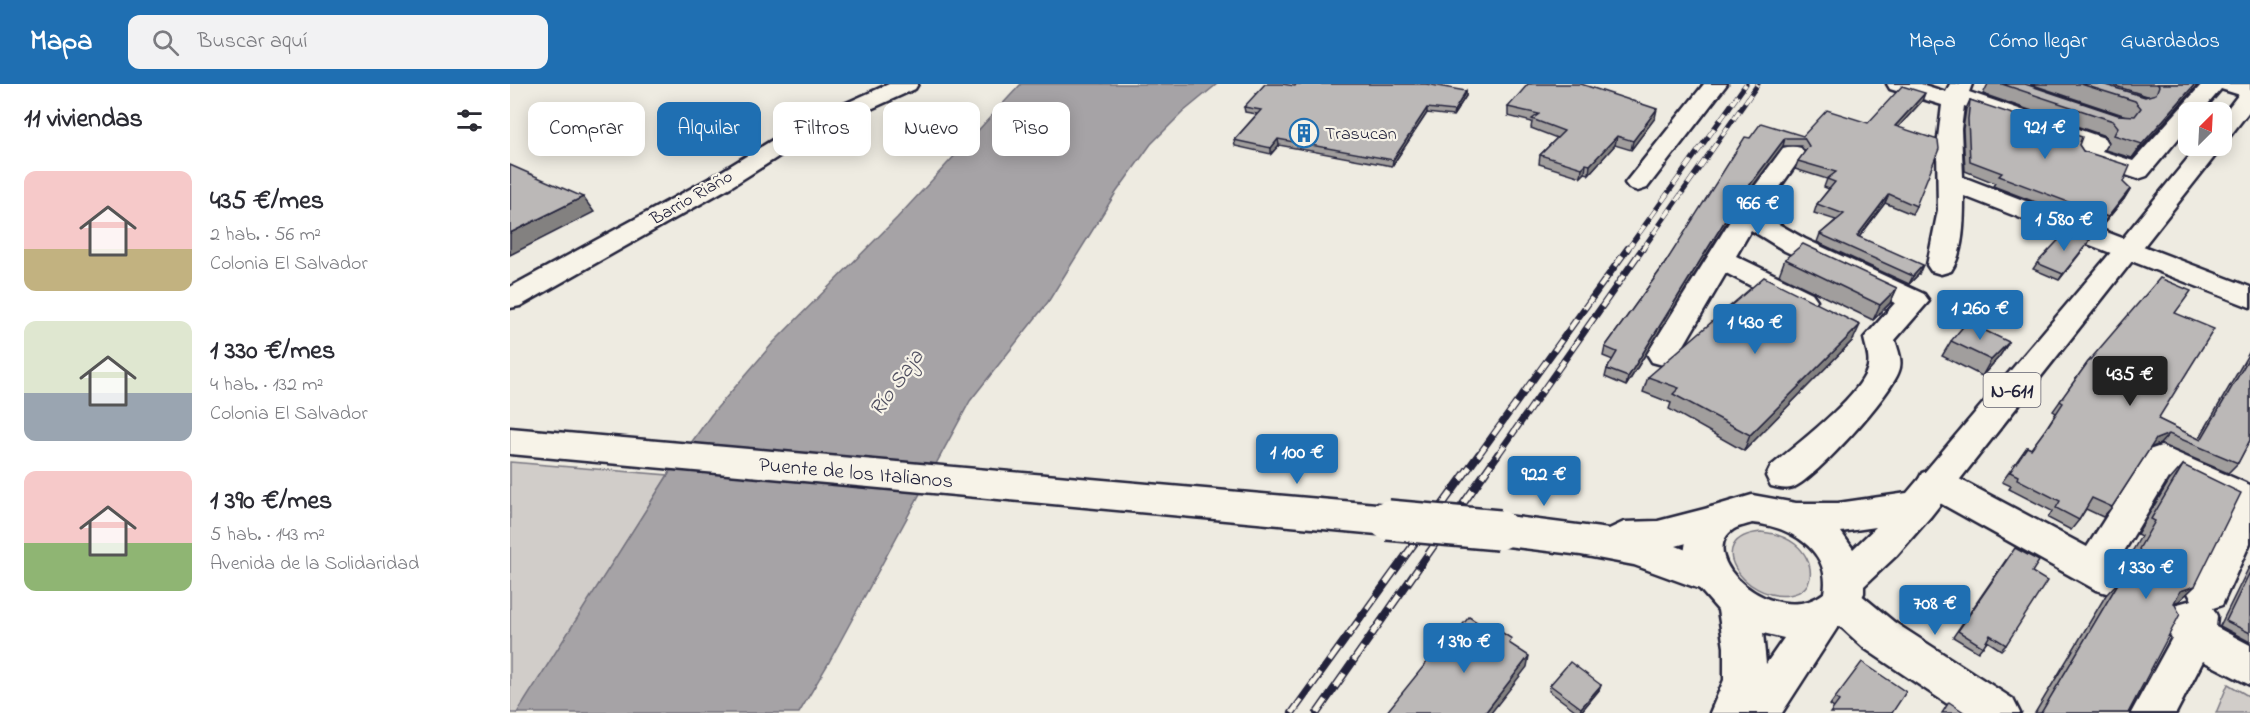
<!DOCTYPE html>
<html lang="es">
<meta charset="utf-8">
<style>
:root{--surface:#fff;--page:#f2f2f3;--text:#2b2b33;--muted:#7c7c81;--accent:#1f6fb2}
body{margin:0;font-family:"Indie Flower",sans-serif;background:var(--page);color:var(--text);height:100vh;display:flex;flex-direction:column;font-size:22px;white-space:nowrap}
*{box-sizing:border-box;margin:0}
p{font-size:20px;color:var(--muted)}
.icon{flex:none;width:33px;height:33px;fill:none;stroke:currentColor;stroke-width:2;stroke-linecap:round;stroke-linejoin:round}
.map{position:relative;flex:1;overflow:hidden}
.drawer{display:flex;flex-direction:column;background:var(--surface);width:510px}
.drawer>*{flex:none}
.top-card{position:absolute;left:18px;top:18px;width:570px;height:54px;display:flex;gap:12px}
.needle{width:39px;rotate:24deg}
.controls{position:absolute;left:1668px;top:18px;display:grid;gap:12px}
.controls a{display:grid;place-items:center;width:54px;height:54px;border-radius:12px;background:var(--surface);box-shadow:0 3px 15px #0003;font-size:30px}
.price{position:absolute;translate:-50% -51px;padding:0 14px;border-radius:6px;background:var(--accent);color:#fff;font-size:20px;line-height:39px;filter:drop-shadow(0 2px 3px #0008)}
.price::after{content:'';position:absolute;left:50%;top:36px;width:18px;height:14px;margin-left:-9px;background:inherit;clip-path:polygon(0 0,100% 0,50% 100%)}
.price.on{background:#222;color:#fff}
ul{padding:0;list-style:none}
li{display:flex;align-items:center;gap:18px;height:150px;padding:0 24px}
li span{display:grid;place-items:center;flex:none;width:168px;height:120px;border-radius:12px;color:#555}
li>.icon{margin-inline-start:auto}
span .icon{width:72px;height:72px;fill:#fffc;stroke-width:1}
li b{font-size:26px}
h2{display:flex;justify-content:space-between;align-items:center;height:72px;padding:0 24px;font-size:26px}
.chip{padding:0 21px;border-radius:12px;background:var(--surface);box-shadow:0 3px 15px #0003;font-size:21px;line-height:54px}
.chip.on{background:var(--accent);color:#fff}
header{display:flex;align-items:center;gap:36px;box-sizing:border-box;height:84px;padding:0 30px;background:var(--accent);color:#fff}
header strong{font-size:28px}
nav{display:flex;gap:33px;margin-inline-start:auto;font-size:21px}
.search{width:420px;height:54px;background:var(--page);display:flex;align-items:center;gap:15px;box-sizing:border-box;padding:0 21px;border-radius:12px;color:var(--muted);font-size:22px}
main{display:flex;flex:1;min-height:0}
.map>svg:first-child{display:block}
.green{fill:#d1cdc9;stroke:#7a7882;stroke-width:1.5}
.water{fill:#a6a3a6;stroke:#716f7b;stroke-width:1.5}
.lines{fill:none;stroke-linecap:round;stroke-linejoin:round}
.minor-casing{stroke:#22223b;stroke-width:5}
.highway-casing{stroke:#22223b;stroke-width:5}
.minor{fill:#f7f3e8;fill-rule:evenodd}
.highway{fill:#f7f3e8;fill-rule:evenodd}
.rail-far2-casing{stroke:#22223b;stroke-width:5}
.rail-far1-casing{stroke:#22223b;stroke-width:7}
.rail-casing{stroke:#22223b;stroke-width:8}
.rail-far2{stroke:#f7f3e8;stroke-width:4;stroke-dasharray:10;stroke-linecap:butt}
.rail-far1{stroke:#f7f3e8;stroke-width:4.5;stroke-dasharray:13;stroke-linecap:butt}
.rail{stroke:#f7f3e8;stroke-width:5;stroke-dasharray:16;stroke-linecap:butt}
.minor-bridge-casing{stroke:#22223b;stroke-width:44;stroke-linecap:butt}
.minor-bridge{stroke:#f7f3e8;stroke-width:39}
.wall{fill:#a19e9d;stroke:#22223b;stroke-width:1.5}
.shaded-wall{fill:#838180;stroke:#22223b;stroke-width:1.5}
.building{fill:#bbb8b7;stroke:#22223b;stroke-width:1.5}
.labels{text-anchor:middle;stroke-width:4.5;stroke-linejoin:round;paint-order:stroke}
.far-poi-label{font-size:18px;fill:#22223b;stroke:#f7f3e8;text-anchor:start}
.far-street-label{font-size:18px;fill:#22223b;stroke:#f7f3e8}
.shield{fill:#f7f3e8;stroke:#62616f;stroke-width:1.5}
.shield-label{font-size:20px;font-weight:bold;fill:#22223b}
.street-label{font-size:21px;fill:#22223b;stroke:#f7f3e8}
.water-label{font-size:22px;font-style:italic;fill:#504f60;stroke:#f7f3e8}
</style>
<header>
<strong>Mapa</strong>
<div class="search"><svg class="icon" aria-label="search" viewBox="0 0 24 24"><circle cx="10" cy="10" r="6"/><path d="M15 15l6 6"/></svg>Buscar aquí</div>
<nav><a>Mapa</a><a>Cómo llegar</a><a>Guardados</a></nav>
</header>
<main>
<section class="drawer">
<h2>11 viviendas<svg class="icon" aria-label="filters" viewBox="0 0 24 24"><path d="M4 7h16M4 17h16"/><circle cx="9" cy="7" r="2"/><circle cx="15" cy="17" r="2"/></svg></h2>
<ul>
<li><span style="background:linear-gradient(#f6c9c9 65%,#c2b280 0)"><svg class="icon" aria-label="home" viewBox="0 0 24 24"><path d="M3 11l9-7 9 7M6 9v11h12V9"/></svg></span><div><b>435 €/mes</b><p>2 hab. · 56 m²</p><p>Colonia El Salvador</p></div></li>
<li><span style="background:linear-gradient(#dfe7d0 60%,#9aa5b1 0)"><svg class="icon" aria-label="home" viewBox="0 0 24 24"><path d="M3 11l9-7 9 7M6 9v11h12V9"/></svg></span><div><b>1 330 €/mes</b><p>4 hab. · 132 m²</p><p>Colonia El Salvador</p></div></li>
<li><span style="background:linear-gradient(#f6c9c9 60%,#8fb573 0)"><svg class="icon" aria-label="home" viewBox="0 0 24 24"><path d="M3 11l9-7 9 7M6 9v11h12V9"/></svg></span><div><b>1 390 €/mes</b><p>5 hab. · 143 m²</p><p>Avenida de la Solidaridad</p></div></li>
</ul>
</section>
<div class="map">
<svg width="1740" height="629" viewBox="0 0 1740 629">
<rect width="100%" height="100%" fill="#eeebe1"/>
<filter id="ink" filterUnits="userSpaceOnUse"><feTurbulence type="fractalNoise" baseFrequency=".0167" numOctaves="2"/><feDisplacementMap in="SourceGraphic" scale="12" xChannelSelector="R" yChannelSelector="G"/><feConvolveMatrix kernelMatrix="1 2 1 2 8 2 1 2 1" color-interpolation-filters="sRGB"/></filter>
<g filter="url(#ink)">
<!-- green -->
<g class="green">
<polygon points="0,378 158,391 8,629 0,629"/>
<path d="M1251,448C1263,449 1275,452 1285,460C1305,476 1308,507 1279,511C1235,518 1190,454 1251,448Z"/>
<polygon points="1718,600 1740,613 1740,629 1706,629"/>
</g>
<!-- water -->
<polygon class="water" points="511,0 707,0 673,28 641,60 605,110 538,218 460,317 318,580 289,629 7,629 158,391 201,331 263,259 387,134"/>
<g class="lines">
<!-- minor casing -->
<g class="minor-casing">
<g id="minor">
<polygon points="379,0 408,0 405,5 301,52 222,102 10,222 0,224 0,203 204,92 285,42"/>
<polygon points="1194,0 1217,0 1137,104 1128,107 1119,104 1115,99 1119,94"/>
<path d="M1377,0H1411L1436,8L1440,0H1462L1459,8L1594,54L1597,59L1592,67L1623,77L1692,0H1740V14L1711,5L1691,28H1678V43L1637,92L1628,95L1568,75L1565,70L1570,62L1454,22L1451,45L1453,93L1740,203V223L1454,112C1454,134 1454,168 1441,187L1431,190L1421,187L1417,181L1428,126L1427,62L1432,21L1380,5Z"/>
<path d="M1282,62L1291,64L1294,69L1251,130L1295,155L1414,210L1419,217L1385,256C1388,266 1393,277 1389,287C1381,311 1306,394 1284,403C1275,406 1270,404 1261,402L1256,392L1261,382C1285,362 1348,314 1357,286C1361,276 1356,264 1354,254L1385,219L1275,167L1241,146L1226,172L1302,209L1307,216L1302,223L1292,225L1282,223L1216,189L1164,278L1153,281L1142,278L1137,270L1223,132L1273,64Z"/>
<polygon points="0,344 878,421 891,426 897,436 891,446 878,451 0,370"/>
<polygon points="1651,362 1740,401 1740,459 1712,521 1703,524 1707,532 1706,543 1740,561 1740,601 1693,577 1666,629 1621,629 1662,554 1651,535 1657,523 1682,516 1678,509 1719,423 1658,394 1607,479 1614,482 1620,494 1614,506 1600,510 1586,506 1412,409 1407,399 1412,389 1425,385 1438,389 1577,463 1639,366"/>
<polygon points="1206,422 1219,427 1225,437 1219,447 1166,462 1215,481 1221,493 1215,505 1201,509 1124,481 1071,471 989,461 976,457 970,446 976,435 989,431 1099,445 1114,438 1148,437"/>
<polygon points="1330,500 1344,505 1384,538 1503,615 1510,629 1451,629 1354,564 1316,529 1310,517 1316,505"/>
</g>
</g>
<!-- highway casing -->
<g class="highway-casing">
<g id="highway">
<polygon points="1740,4 1740,26 1720,52 1712,54 1712,32 1732,6"/>
<path d="M1712,61V62L1709,67L1421,432L1386,472L1354,502V509L1342,533L1327,544L1272,629H1200L1214,596V563L1208,526L1188,503L1174,470L1177,450L1183,440L1198,424L1242,411L1286,419H1328L1397,409L1608,160L1688,62ZM1242,439C1279,442 1322,466 1314,509C1265,547 1182,472 1224,445C1229,442 1237,441 1242,439ZM1366,443L1343,465L1331,448ZM1253,549L1274,554L1256,580Z"/>
</g>
</g>
<!-- minor -->
<use href="#minor" class="minor"/>
<!-- highway -->
<use href="#highway" class="highway"/>
<!-- rail-far2 casing -->
<g class="rail-far2-casing">
<g id="rail-far2">
<polyline points="1117,166 1236,0"/>
<polyline points="1132,166 1248,0"/>
</g>
</g>
<!-- rail-far1 casing -->
<g class="rail-far1-casing">
<g id="rail-far1">
<polyline points="968,372 1118,164"/>
<polyline points="987,372 1133,164"/>
</g>
</g>
<!-- rail casing -->
<g class="rail-casing">
<g id="rail">
<polyline points="782,629 969,370"/>
<polyline points="807,629 988,370"/>
</g>
</g>
<!-- rail-far2 -->
<use href="#rail-far2" class="rail-far2"/>
<!-- rail-far1 -->
<use href="#rail-far1" class="rail-far1"/>
<!-- rail -->
<use href="#rail" class="rail"/>
<!-- minor-bridge casing -->
<g class="minor-bridge-casing">
<polyline id="minor-bridge" points="878,436 989,446"/>
</g>
<!-- minor-bridge -->
<use href="#minor-bridge" class="minor-bridge"/>
</g>
<!-- wall -->
<g class="wall">
<polygon points="1478,0 1515,0 1608,31 1616,32 1520,0 1592,0 1635,13 1637,12 1599,0 1688,0 1622,74 1595,66 1599,58 1595,52 1473,10"/>
<polygon points="785,2 956,7 956,12 943,32 917,29 882,82 769,61 761,70 725,62 724,56 747,30 735,28 734,23"/>
<polygon points="1460,16 1569,61 1573,67 1620,105 1614,115 1591,143 1483,102 1485,99 1455,87 1453,45 1456,25"/>
<polygon points="1412,17 1388,43 1406,122 1402,130 1375,119 1349,153 1409,190 1399,200 1307,158 1310,150 1326,136 1304,129 1307,120 1319,105 1314,103 1317,95 1285,85 1288,77 1295,68 1291,62 1273,62 1221,131 1116,302 1095,293 1097,285 1103,276 1093,272 1095,263 1154,181 1240,54 1293,52 1358,39"/>
<polygon points="998,23 1145,34 1121,66 1105,61 1079,90 1075,89 1071,93 1029,80 1030,71 1047,54 1021,44 1022,38 998,32"/>
<polygon points="1580,156 1549,196 1523,185 1527,179"/>
<polygon points="1275,175 1387,204 1380,219 1363,236 1269,191"/>
<polygon points="1665,229 1648,335 1689,355 1740,267 1740,356 1728,379 1718,389 1650,360 1640,364 1602,423 1593,433 1576,425 1569,436 1561,446 1538,434 1542,427 1499,405 1501,402 1492,398 1517,363 1521,365 1535,346 1546,329 1543,327 1578,278"/>
<polygon points="1343,256 1234,367 1159,325 1161,319 1133,308 1138,293"/>
<polygon points="1441,257 1499,258 1489,273 1472,292 1432,272"/>
<polygon points="1673,381 1685,502 1669,517 1665,519 1618,629 1525,629 1596,511 1610,496 1622,494 1615,480 1631,452 1627,450 1659,397"/>
<polygon points="1500,470 1522,488 1496,561 1491,566 1477,557 1468,568 1443,553"/>
<polygon points="1740,481 1740,558 1710,542"/>
<polygon points="1040,601 1091,601 1089,606 1070,629 1069,629 1039,607"/>
<polygon points="1325,614 1382,629 1324,624 1320,621"/>
</g>
<!-- shaded-wall -->
<g class="shaded-wall">
<polygon points="1685,0 1688,0 1622,74 1632,60"/>
<polygon points="956,7 956,12 943,32 944,27"/>
<polygon points="1415,9 1412,17 1382,50 1385,42"/>
<polygon points="917,24 917,29 882,82 883,76"/>
<polygon points="1147,25 1145,34 1121,66 1123,57"/>
<polygon points="1107,52 1105,61 1079,90 1080,81"/>
<polygon points="1275,54 1273,62 1221,131 1116,302 1118,293 1224,122"/>
<polygon points="768,55 769,61 761,70 761,64"/>
<polygon points="1076,80 1075,89 1071,93 1072,84"/>
<polygon points="1620,105 1614,115 1591,143 1598,133"/>
<polygon points="1379,110 1375,119 1344,160 1347,152"/>
<polygon points="73,113 84,128 0,171 0,149"/>
<polygon points="1580,156 1576,162 1549,196 1553,190"/>
<polygon points="1413,181 1409,190 1399,200 1403,192"/>
<polygon points="1387,204 1380,219 1363,236 1370,221"/>
<polygon points="1350,241 1343,256 1234,367 1240,351"/>
<polygon points="1499,258 1489,273 1472,292 1481,276"/>
<polygon points="1659,350 1650,360 1637,365 1646,355"/>
<polygon points="1685,502 1669,517 1655,522 1670,507"/>
<polygon points="1019,572 1017,583 981,629 975,629"/>
<polygon points="1091,601 1089,606 1070,629 1071,624"/>
</g>
<!-- building -->
<g class="building">
<polygon points="755,0 772,0 785,2 786,0 916,0 956,7 944,27 917,24 883,76 768,55 761,64 724,56 751,26 734,23"/>
<polygon points="1018,0 1071,0 1147,25 1123,57 1107,52 1080,81 1076,80 1072,84 1030,71 1054,47 1022,35 1029,30 998,23"/>
<polygon points="1492,0 1515,0 1608,31 1625,32 1631,24 1625,17 1571,0 1592,0 1635,13 1646,10 1649,2 1647,0 1685,0 1632,60 1604,51 1608,43 1603,37"/>
<polygon points="1392,2 1415,9 1385,42 1428,56 1429,65 1406,122 1379,110 1347,152 1413,181 1403,192 1310,150 1334,130 1307,120 1325,98 1317,95 1326,88 1288,77 1299,62 1294,54 1275,54 1224,122 1118,293 1097,285 1107,268 1095,263 1154,181 1235,53 1240,54 1251,39 1293,52 1317,26 1358,39"/>
<polygon points="1460,16 1572,53 1569,61 1573,67 1620,82 1613,98 1620,105 1598,133 1489,92 1492,89 1460,77 1458,35"/>
<polygon points="0,81 73,113 0,149"/>
<polygon points="1557,147 1580,156 1553,190 1527,179"/>
<polygon points="1293,160 1387,204 1370,221 1275,175"/>
<polygon points="1254,193 1350,241 1240,351 1163,310 1169,304 1138,293"/>
<polygon points="1650,194 1681,207 1665,229 1704,245 1648,335 1691,356 1740,272 1740,356 1728,379 1659,350 1646,355 1602,423 1582,414 1569,436 1546,424 1550,417 1507,395 1508,392 1500,388 1517,363 1521,365 1538,342 1553,319 1550,317 1578,278"/>
<polygon points="1457,238 1499,258 1481,276 1441,257"/>
<polygon points="1673,381 1731,409 1685,502 1670,507 1664,519 1670,530 1618,629 1531,629 1610,496 1630,492 1636,478 1629,465 1645,437 1641,435"/>
<polygon points="1505,464 1529,477 1522,488 1537,497 1496,561 1480,551 1473,563 1448,547"/>
<polygon points="1740,488 1740,549 1716,537"/>
<polygon points="959,533 973,542 976,538 1002,555 999,559 1019,572 975,629 876,629 917,578 929,569"/>
<polygon points="1060,578 1091,601 1071,624 1040,601"/>
<polygon points="1352,578 1396,608 1382,629 1320,629 1329,617 1325,614"/>
<polygon points="1439,618 1455,629 1432,629"/>
</g>
</g>
<!-- icons -->
<defs>
<g id="building-ring" transform="scale(1.5)"><circle r="9.5" fill="#f7f3e8" stroke="#1f6fb2" stroke-width="1.5"/><path d="M-4-6H4V6H1V3H-1V6H-4ZM-2.5-4.3h1.7v1.8h-1.7ZM.8-4.3h1.7v1.8H.8ZM-2.5-1h1.7V.8h-1.7ZM.8-1h1.7V.8H.8Z" fill="#1f6fb2"/></g>
</defs>
<g fill-rule="evenodd">
<use href="#building-ring" x="794" y="49"/>
</g>
<g class="labels">
<!-- far-poi labels -->
<g class="far-poi-label">
<text x="815" y="55">Trasucan</text>
</g>
<!-- far-street labels -->
<g class="far-street-label">
<text transform="translate(181 113) rotate(-30)" y="6">Barrio Riaño</text>
</g>
<!-- shield labels -->
<rect class="shield" x="1473.5" y="289" width="57" height="34" rx="4.5"/>
<g class="shield-label">
<text x="1502" y="313">N-611</text>
</g>
<!-- street labels -->
<g class="street-label">
<text transform="translate(346 388) rotate(5)" y="7">Puente de los Italianos</text>
</g>
<!-- water labels -->
<g class="water-label">
<text transform="translate(385 298) rotate(-54)" y="8">Río Saja</text>
</g>
</g>
</svg>
<div class="controls">
<a><svg class="needle" viewBox="-14 -14 28 28"><path d="M0-13l5 13h-10z" fill="#e53935"/><path d="M0 13l5-13h-10z" fill="#7c7c81"/></svg></a>
</div>
<b class="price" style="left:1535px;top:76px">921 €</b>
<b class="price" style="left:1248px;top:152px">966 €</b>
<b class="price" style="left:1554px;top:168px">1 580 €</b>
<b class="price" style="left:1470px;top:257px">1 260 €</b>
<b class="price" style="left:1245px;top:271px">1 430 €</b>
<b class="price on" style="left:1620px;top:323px">435 €</b>
<b class="price" style="left:787px;top:401px">1 100 €</b>
<b class="price" style="left:1034px;top:423px">922 €</b>
<b class="price" style="left:1636px;top:516px">1 330 €</b>
<b class="price" style="left:1425px;top:552px">708 €</b>
<b class="price" style="left:954px;top:590px">1 390 €</b>
<div class="top-card">
<a class="chip">Comprar</a>
<a class="chip on">Alquilar</a>
<a class="chip">Filtros</a>
<a class="chip">Nuevo</a>
<a class="chip">Piso</a>
</div>
</div>
</main>
